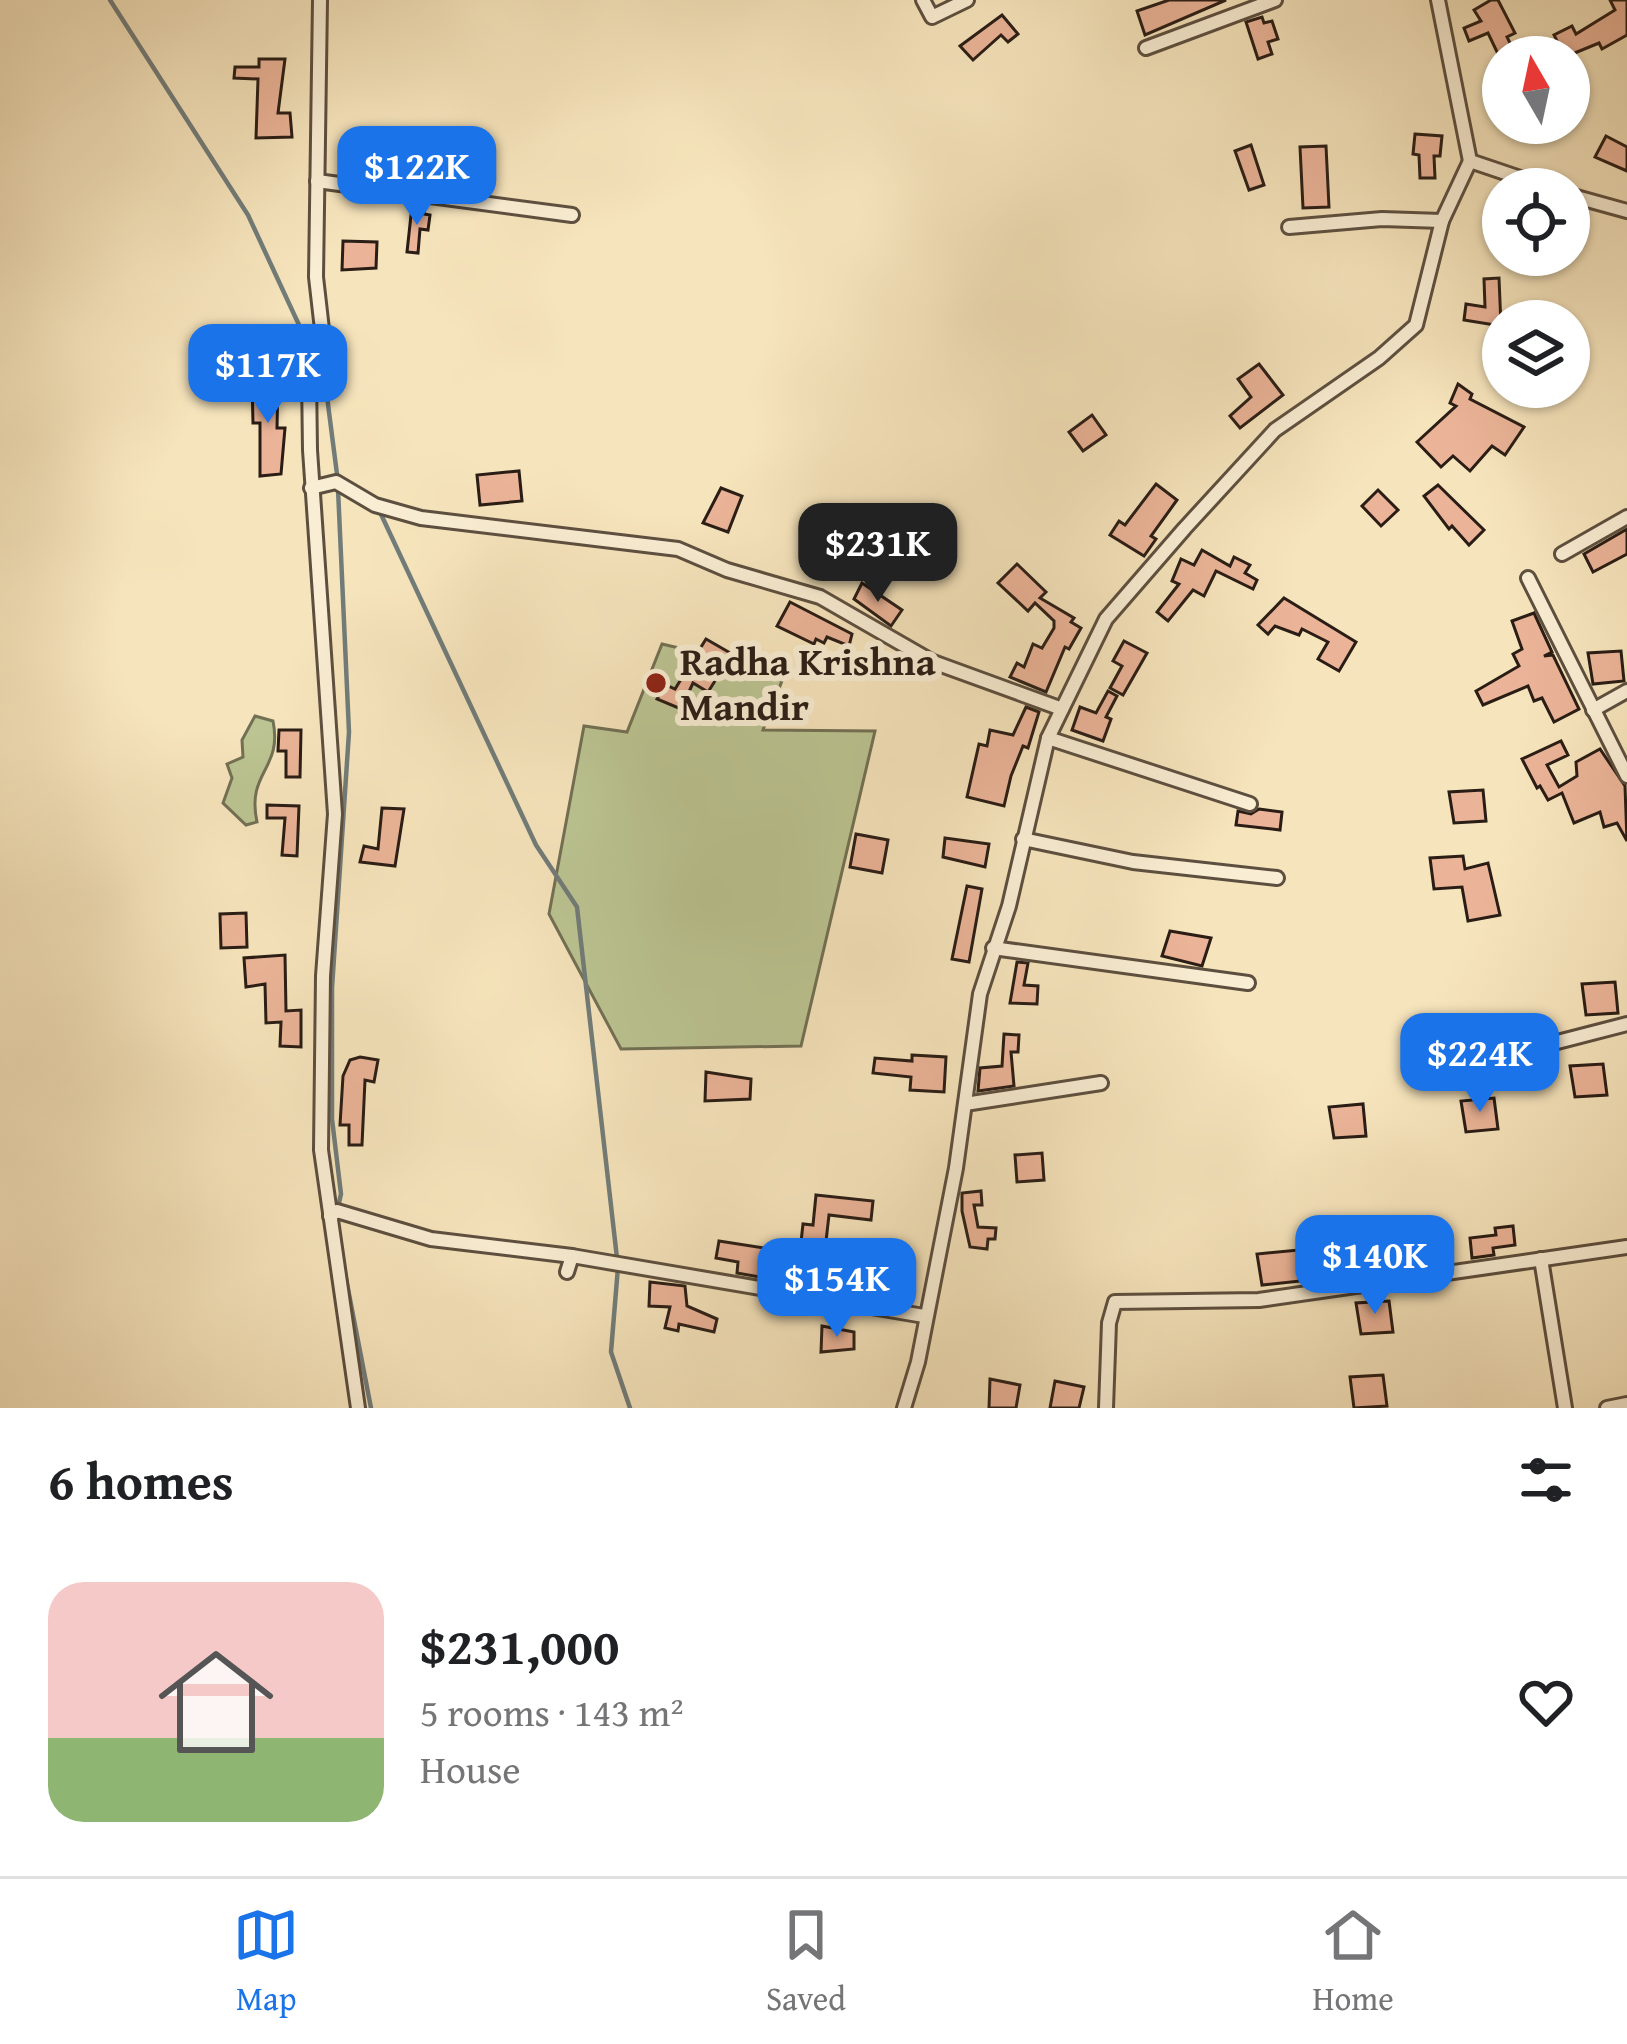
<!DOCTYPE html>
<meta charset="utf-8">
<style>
:root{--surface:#fff;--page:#f6f6f6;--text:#202124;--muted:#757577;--line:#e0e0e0;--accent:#1a73e8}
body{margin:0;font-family:"Gentium Book Plus",serif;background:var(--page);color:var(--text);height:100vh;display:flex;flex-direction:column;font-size:45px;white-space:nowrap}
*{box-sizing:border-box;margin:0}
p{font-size:39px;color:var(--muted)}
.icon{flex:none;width:66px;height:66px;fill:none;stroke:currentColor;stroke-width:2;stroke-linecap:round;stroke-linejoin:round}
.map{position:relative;height:1408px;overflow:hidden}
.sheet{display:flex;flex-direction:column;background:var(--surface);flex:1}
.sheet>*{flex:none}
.needle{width:78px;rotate:351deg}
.buttons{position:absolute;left:1482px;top:36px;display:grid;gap:24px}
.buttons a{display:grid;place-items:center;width:108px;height:108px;border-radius:50%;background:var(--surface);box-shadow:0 3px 9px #0004;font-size:60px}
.price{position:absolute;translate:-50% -102px;padding:0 27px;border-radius:24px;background:var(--accent);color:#fff;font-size:39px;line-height:78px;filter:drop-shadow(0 3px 6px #0008)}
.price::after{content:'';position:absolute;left:50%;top:72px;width:36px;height:27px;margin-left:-18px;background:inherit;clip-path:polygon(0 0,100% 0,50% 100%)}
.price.active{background:#222;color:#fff}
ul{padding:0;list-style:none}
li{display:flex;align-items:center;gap:36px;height:300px;padding:0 48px}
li+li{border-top:3px solid var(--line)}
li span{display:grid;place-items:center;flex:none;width:336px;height:240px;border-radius:36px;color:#555}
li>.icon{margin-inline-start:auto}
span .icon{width:144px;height:144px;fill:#fffc;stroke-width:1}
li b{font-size:51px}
h2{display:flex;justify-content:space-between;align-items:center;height:144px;padding:0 48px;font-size:51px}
.dock{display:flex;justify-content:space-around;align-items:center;height:168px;border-top:3px solid var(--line);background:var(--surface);font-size:33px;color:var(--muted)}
.dock a{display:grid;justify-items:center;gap:6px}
.dock .active{color:var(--accent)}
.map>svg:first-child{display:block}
.green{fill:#bbc492;stroke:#727054;stroke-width:3}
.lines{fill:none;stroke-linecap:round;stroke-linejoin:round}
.stream{stroke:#717c79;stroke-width:4.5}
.building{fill:#ebb498;stroke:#2a1d15;stroke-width:3}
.minor-casing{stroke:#5d4f3f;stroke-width:18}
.minor{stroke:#f9edd3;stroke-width:12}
.poi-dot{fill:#8f2418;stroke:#f9edd3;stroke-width:4.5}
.labels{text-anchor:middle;stroke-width:12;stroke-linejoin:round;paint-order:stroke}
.poi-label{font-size:39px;font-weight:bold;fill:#2a1d15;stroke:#f9edd3;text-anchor:start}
</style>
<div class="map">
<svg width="1627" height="1408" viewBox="0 0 1627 1408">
<rect width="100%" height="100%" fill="#f6e4bc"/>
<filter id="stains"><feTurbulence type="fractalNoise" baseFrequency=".00167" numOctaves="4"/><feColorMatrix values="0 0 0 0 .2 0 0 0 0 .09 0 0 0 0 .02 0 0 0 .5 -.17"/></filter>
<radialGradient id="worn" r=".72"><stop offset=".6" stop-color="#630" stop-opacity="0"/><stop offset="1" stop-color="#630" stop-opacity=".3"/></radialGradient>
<!-- green -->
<g class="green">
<polygon points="662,644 785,673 763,730 875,731 801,1046 621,1049 549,914 584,726 627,732"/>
<path d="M255,716L273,721C283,770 246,771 257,822L246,825L223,803L232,778L227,764L243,757L242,740Z"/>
</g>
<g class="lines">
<!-- stream -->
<g class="stream">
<polyline points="110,0 248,215 325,381 338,482"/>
<polyline points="379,510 536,845 577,907 618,1267 611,1352 630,1408"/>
<polyline points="338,1207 341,1194 332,1119 332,988 349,732 338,489"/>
<polyline points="341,1253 371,1408"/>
</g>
</g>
<!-- building -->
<g class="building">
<polygon points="1169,0 1226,0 1145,35 1137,11"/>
<polygon points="1491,0 1498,0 1515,33 1507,37 1512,47 1498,54 1488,33 1469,41 1464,28 1481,21 1474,10"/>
<polygon points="1610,0 1627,0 1627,35 1602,49 1599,43 1565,57 1554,35 1572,26 1576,34 1615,10"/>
<polygon points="1002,15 1018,34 1008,42 1001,35 973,60 960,46"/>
<polygon points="1262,17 1264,23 1272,21 1278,39 1268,42 1272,54 1258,59 1246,22"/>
<polygon points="259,59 285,59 278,113 290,113 292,137 256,138 258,79 234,78 235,67 259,67"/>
<polygon points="1415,134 1442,136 1440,156 1434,156 1435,178 1420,178 1419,155 1413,154"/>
<polygon points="1606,136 1627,147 1627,171 1595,157"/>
<polygon points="1251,145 1264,185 1249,190 1235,151"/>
<polygon points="1326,146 1329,207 1303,208 1300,147"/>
<polygon points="412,206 425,208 424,214 430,215 428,230 420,229 418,253 407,252"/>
<polygon points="343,241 377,242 376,268 342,270"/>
<polygon points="1499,278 1501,326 1464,320 1466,304 1485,307 1484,279"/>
<polygon points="1259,364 1283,395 1240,428 1230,416 1251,397 1238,379"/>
<polygon points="278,379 277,428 285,428 281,474 260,476 260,423 253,423 252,380"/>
<polygon points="1458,384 1472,394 1470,399 1524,427 1505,455 1492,446 1470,471 1453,456 1441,467 1417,442 1456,406 1450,403"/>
<polygon points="1092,415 1106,435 1083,451 1069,432"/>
<polygon points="519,471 522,501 480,505 477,475"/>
<polygon points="1156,484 1177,500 1151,536 1156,539 1144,556 1110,535 1119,521 1125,525"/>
<polygon points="1438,485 1484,530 1469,545 1452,526 1449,529 1424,496"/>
<polygon points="721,488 742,496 728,532 703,523"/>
<polygon points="1378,490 1398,510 1381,526 1362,506"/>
<polygon points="1627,529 1627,554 1593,572 1584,554"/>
<polygon points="1202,550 1230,566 1234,557 1250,565 1245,573 1257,580 1253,589 1216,571 1204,596 1193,590 1168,621 1157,612 1179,584 1172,581 1181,559 1194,565"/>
<polygon points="1017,564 1046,592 1040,598 1074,618 1071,622 1081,628 1069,649 1065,647 1046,692 1010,677 1017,663 1024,667 1033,644 1042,648 1054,628 1054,621 1035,603 1028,611 998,583"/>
<polygon points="862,583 902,610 891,626 854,599"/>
<polygon points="1284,598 1356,642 1339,671 1318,659 1328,642 1302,629 1299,635 1275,626 1268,634 1258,625"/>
<polygon points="790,602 852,634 849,646 827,637 824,643 816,639 814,644 777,626"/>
<polygon points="1534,613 1552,652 1544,656 1553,655 1579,709 1554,722 1542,698 1534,701 1528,686 1483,705 1476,691 1519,666 1513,654 1522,649 1512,621"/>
<polygon points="706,639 732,654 708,692 693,683 681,709 657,699 664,684 675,689"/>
<polygon points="1124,641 1147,653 1123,695 1110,688 1122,666 1113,661"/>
<polygon points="1621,651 1624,681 1593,684 1588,653"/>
<polygon points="1108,691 1117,696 1106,717 1111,719 1103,741 1072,730 1080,707 1096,713"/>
<polygon points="1026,707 1039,712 1028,748 1023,746 1011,776 1004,806 967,797 979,744 987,746 990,730 1013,735"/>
<polygon points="279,730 301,730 300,777 286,777 286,751 278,751"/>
<polygon points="1561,741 1568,755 1547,765 1559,787 1577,776 1576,762 1600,749 1625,786 1627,841 1617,823 1604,827 1600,812 1574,823 1562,793 1548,800 1540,786 1537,788 1522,759"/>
<polygon points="1483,790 1486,821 1454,823 1449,792"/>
<polygon points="267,805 299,806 297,856 282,855 285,818 267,818"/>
<polygon points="382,808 404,809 395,866 360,862 364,846 378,849"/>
<polygon points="1259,809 1282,812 1280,830 1236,825 1238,811 1251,814"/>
<polygon points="856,834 888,840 882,873 850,867"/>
<polygon points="945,838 989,844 985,867 943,857"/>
<polygon points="1463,856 1465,869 1488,863 1500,915 1468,921 1462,887 1434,889 1430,858"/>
<polygon points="967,886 982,889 969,962 952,959"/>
<polygon points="246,913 247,947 221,948 220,914"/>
<polygon points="1170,931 1211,938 1202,966 1162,956"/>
<polygon points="285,955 286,1011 301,1010 301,1047 280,1046 281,1022 266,1023 265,984 246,987 244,958"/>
<polygon points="1017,962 1028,963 1024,985 1038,986 1037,1004 1010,1003"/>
<polygon points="1615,982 1618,1013 1586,1015 1582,984"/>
<polygon points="1004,1034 1019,1035 1018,1052 1011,1052 1014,1086 978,1091 980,1068 1002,1066"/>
<polygon points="912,1055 946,1057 944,1092 910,1090 911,1077 873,1073 875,1058 912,1061"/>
<polygon points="360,1057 378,1060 374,1082 365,1080 362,1145 349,1145 349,1125 340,1125 343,1076 350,1060"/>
<polygon points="1603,1064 1607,1095 1575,1097 1570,1066"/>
<polygon points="706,1072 751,1079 750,1099 705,1101"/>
<polygon points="1494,1098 1498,1129 1466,1132 1461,1101"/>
<polygon points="1363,1104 1366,1136 1334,1138 1329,1107"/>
<polygon points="1042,1153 1044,1180 1017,1182 1015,1155"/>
<polygon points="981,1191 982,1205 974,1205 978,1227 996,1228 995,1239 988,1239 987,1249 970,1247 962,1211 962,1193"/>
<polygon points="816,1195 873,1201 871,1220 829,1215 822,1276 853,1280 852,1293 803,1285 804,1270 798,1269 803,1224 813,1225"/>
<polygon points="1513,1226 1515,1245 1493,1248 1494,1255 1472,1258 1470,1238 1496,1235 1495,1228"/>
<polygon points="1384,1235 1387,1266 1346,1269 1347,1276 1262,1285 1257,1254 1352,1245 1351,1237"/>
<polygon points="719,1241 770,1249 766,1278 737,1273 738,1262 716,1258"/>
<polygon points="650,1282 685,1286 687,1306 717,1319 714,1332 679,1324 678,1331 665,1328 670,1307 649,1306"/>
<polygon points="1389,1301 1393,1332 1361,1334 1356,1303"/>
<polygon points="822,1326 854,1332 854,1349 821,1352"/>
<polygon points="1383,1375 1387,1406 1354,1408 1350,1377"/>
<polygon points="990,1379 1020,1385 1016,1408 989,1408"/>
<polygon points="1055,1381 1084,1387 1079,1408 1050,1408"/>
</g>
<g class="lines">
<!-- minor casing -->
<g class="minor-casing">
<g id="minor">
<polyline points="320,0 316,277 324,347 309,377 310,450 335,814 323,976 321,1150 358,1408"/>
<polyline points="923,0 932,17 967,0"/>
<polyline points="1438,0 1470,161 1553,189"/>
<polyline points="1146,48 1275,0"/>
<polyline points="317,181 572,215"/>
<polyline points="1569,195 1627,211"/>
<polyline points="1289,227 1382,219 1442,221"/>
<polyline points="311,488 336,482 375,505 421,518 678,549 727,570 820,597 933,662 1062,709"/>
<polyline points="1562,554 1627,517"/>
<polyline points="1528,578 1627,776"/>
<polyline points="1593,710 1627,691"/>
<polyline points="1048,738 1250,804"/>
<polyline points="1023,839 1133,862 1277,878"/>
<polyline points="993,948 1248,983"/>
<polyline points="1488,1075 1511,1054 1627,1024"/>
<polyline points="965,1104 1101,1083"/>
<polyline points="330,1216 337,1211 431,1239 572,1256"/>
<polyline points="1541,1259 1565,1408"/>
<polyline points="567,1272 572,1256 924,1316"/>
<polyline points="904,1408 918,1362 956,1168 980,994 1009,906 1048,738 1106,619 1185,528 1275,430 1379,358 1416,325 1442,221 1470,161"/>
<polyline points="1106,1408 1109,1323 1115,1302 1259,1300 1627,1247"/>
<polyline points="1607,1408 1627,1404"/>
</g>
</g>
<!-- minor -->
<use href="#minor" class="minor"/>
</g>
<!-- markers -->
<circle class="poi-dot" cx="656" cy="683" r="12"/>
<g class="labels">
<!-- poi labels -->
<g class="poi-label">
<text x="680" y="675">Radha Krishna<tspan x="680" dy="45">Mandir</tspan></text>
</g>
</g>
<rect width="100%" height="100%" filter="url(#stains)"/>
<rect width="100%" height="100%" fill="url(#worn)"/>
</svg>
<div class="buttons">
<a><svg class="needle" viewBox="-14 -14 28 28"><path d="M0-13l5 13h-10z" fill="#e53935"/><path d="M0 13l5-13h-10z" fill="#757577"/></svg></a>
<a><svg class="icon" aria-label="locate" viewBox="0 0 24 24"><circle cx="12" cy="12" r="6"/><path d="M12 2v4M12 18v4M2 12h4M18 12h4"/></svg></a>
<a><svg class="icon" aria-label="layers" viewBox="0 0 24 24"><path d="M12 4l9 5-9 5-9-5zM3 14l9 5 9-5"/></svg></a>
</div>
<b class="price" style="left:417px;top:228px">$122K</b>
<b class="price" style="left:268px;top:426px">$117K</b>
<b class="price active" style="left:878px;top:605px">$231K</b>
<b class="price" style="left:1480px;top:1115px">$224K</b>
<b class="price" style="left:1375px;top:1317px">$140K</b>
<b class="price" style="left:837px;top:1340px">$154K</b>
</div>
<section class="sheet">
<h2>6 homes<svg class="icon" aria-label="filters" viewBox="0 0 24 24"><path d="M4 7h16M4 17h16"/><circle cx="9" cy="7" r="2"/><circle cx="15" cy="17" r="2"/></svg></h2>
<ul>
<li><span style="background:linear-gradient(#f6c9c9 65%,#8fb573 0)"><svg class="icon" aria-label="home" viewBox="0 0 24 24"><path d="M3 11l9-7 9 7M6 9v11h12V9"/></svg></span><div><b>$231,000</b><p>5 rooms · 143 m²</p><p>House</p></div><svg class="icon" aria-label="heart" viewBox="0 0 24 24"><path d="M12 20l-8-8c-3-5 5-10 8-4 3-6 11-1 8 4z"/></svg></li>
</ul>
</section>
<nav class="dock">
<a class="active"><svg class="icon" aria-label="map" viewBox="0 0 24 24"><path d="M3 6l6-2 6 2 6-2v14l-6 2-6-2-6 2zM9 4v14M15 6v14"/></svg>Map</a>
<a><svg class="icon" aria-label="saved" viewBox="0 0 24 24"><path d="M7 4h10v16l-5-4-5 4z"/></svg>Saved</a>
<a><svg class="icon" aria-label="home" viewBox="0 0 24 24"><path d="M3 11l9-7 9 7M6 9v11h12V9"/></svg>Home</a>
</nav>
